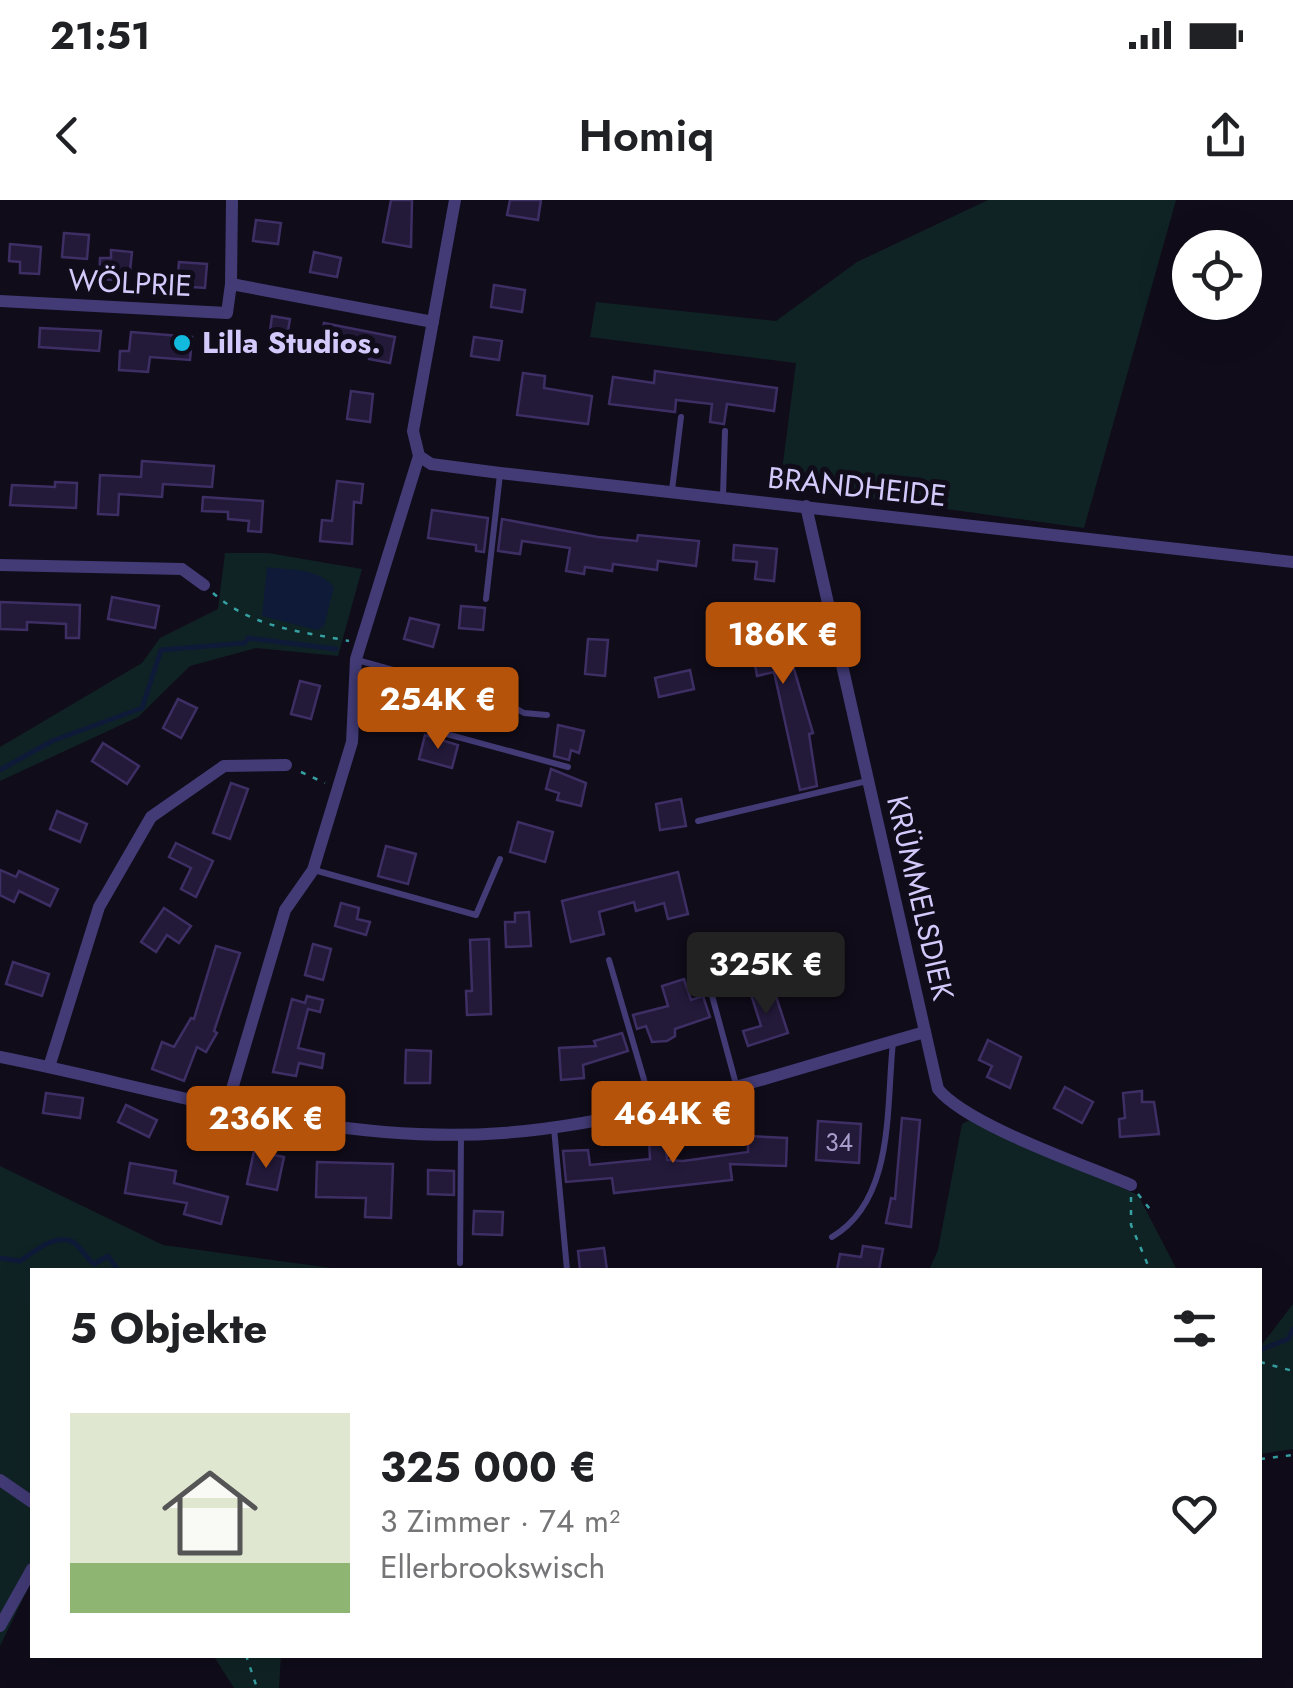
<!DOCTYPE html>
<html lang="de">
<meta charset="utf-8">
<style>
:root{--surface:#fff;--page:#f6f6f6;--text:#202124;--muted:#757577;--line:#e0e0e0;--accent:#b45309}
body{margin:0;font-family:Jost,sans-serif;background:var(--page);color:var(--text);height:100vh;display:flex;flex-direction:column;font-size:38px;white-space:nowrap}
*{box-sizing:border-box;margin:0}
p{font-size:32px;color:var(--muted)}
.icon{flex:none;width:55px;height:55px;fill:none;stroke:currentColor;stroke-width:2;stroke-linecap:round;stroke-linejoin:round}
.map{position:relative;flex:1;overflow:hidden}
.sheet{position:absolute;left:30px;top:1068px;width:1232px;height:390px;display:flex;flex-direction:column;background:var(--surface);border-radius:0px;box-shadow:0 10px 40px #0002}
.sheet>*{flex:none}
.fabs{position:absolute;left:1172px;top:30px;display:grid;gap:20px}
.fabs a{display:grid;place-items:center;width:90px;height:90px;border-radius:50%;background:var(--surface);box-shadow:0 10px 40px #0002;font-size:50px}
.price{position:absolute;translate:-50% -85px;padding:0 22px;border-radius:10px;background:var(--accent);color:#fff;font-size:32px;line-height:65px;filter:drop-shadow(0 2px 5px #0008)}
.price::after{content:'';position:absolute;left:50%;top:60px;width:30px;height:22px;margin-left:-15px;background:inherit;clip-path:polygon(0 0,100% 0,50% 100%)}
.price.current{background:#222;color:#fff}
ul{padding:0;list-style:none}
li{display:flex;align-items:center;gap:30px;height:250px;padding:0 40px}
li+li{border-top:2px solid var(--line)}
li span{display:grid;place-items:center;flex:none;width:280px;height:200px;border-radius:0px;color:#555}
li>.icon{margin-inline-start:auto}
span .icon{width:120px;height:120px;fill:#fffc;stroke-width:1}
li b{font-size:42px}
h2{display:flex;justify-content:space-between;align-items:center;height:120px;padding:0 40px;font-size:42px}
.status{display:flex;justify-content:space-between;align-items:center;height:70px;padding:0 50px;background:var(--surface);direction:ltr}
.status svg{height:28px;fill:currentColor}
header{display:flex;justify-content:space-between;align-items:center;height:130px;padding:0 40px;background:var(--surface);font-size:45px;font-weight:600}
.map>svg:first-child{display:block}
.green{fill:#102324}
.water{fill:#0e1a38}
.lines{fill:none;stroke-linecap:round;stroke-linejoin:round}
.stream{stroke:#0e1a38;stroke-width:5}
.building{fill:#231a3a;stroke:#3d2e64;stroke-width:2.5}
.path{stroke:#36a1a3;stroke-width:2.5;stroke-dasharray:5 8;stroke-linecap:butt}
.service{stroke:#423b76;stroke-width:6}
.minor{stroke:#423b76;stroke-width:12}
.poi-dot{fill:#12bade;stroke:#100c1a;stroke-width:4}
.labels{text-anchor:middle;stroke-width:10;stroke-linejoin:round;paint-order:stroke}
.number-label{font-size:25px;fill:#a79ecb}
.street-label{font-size:30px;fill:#d3cafb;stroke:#100c1a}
.poi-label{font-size:30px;font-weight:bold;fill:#d3cafb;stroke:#100c1a;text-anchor:start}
</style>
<div class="status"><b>21:51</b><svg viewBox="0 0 49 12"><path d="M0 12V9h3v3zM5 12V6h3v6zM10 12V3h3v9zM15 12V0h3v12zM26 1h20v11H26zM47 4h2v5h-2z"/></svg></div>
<header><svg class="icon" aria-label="back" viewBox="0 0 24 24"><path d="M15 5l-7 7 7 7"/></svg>Homiq<svg class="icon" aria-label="share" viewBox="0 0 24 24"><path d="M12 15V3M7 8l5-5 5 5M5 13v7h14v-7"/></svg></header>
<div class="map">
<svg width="1293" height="1488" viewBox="0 0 1293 1488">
<rect width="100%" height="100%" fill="#100c1a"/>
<!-- green -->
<g class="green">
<polygon points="988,0 1176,0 1084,328 780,286 796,163 590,137 596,102 776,121 857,62"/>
<polygon points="225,353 268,353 362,369 338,456 256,448 190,466 138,517 0,581 0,547 142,463 160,438 218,409"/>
<polygon points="972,919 1138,995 1177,1070 929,1070 938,1050 962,924"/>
<polygon points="0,966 163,1045 346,1070 32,1070 32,1380 0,1446"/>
<polygon points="1293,1104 1293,1249 1260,1254 1260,1147"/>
<polygon points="213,1455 281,1455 279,1488 234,1488"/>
</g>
<!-- water -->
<path class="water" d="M267,367C292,371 316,367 334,387L324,426L317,430L262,416Z"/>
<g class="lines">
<!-- stream -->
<g class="stream">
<polyline points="0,570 52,541 142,508 161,450 245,443 248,438 336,449"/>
<path d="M0,1058L20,1061C34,1052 54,1034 71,1041C80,1045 86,1058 94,1064L108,1056L118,1070"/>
<polyline points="1260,1150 1288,1139 1293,1129"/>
</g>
</g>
<!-- building -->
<g class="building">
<polygon points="391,0 412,0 411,47 383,42"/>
<polygon points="510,0 541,0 538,20 507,15"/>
<polygon points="256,20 281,23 278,44 253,41"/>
<polygon points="64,33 89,35 87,59 62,57"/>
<polygon points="10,44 41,47 39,74 20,73 20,62 9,61"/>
<polygon points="111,50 132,52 130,71 115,70 114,80 99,79 100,58 111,58"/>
<polygon points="314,52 341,58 337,77 310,72"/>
<polygon points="179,62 207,64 205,88 177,86"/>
<polygon points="494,85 525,90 522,112 491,107"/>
<polygon points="272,116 290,119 285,148 268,146"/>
<polygon points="324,123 395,137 390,163 369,159 370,153 320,144"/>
<polygon points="40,128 101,131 99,151 39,147"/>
<polygon points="131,132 192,137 190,160 150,157 148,172 119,170 120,151 129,151"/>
<polygon points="474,137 502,141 499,160 471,156"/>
<polygon points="655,171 777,188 774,211 727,204 724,224 710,222 712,204 676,200 675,212 609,204 613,177 654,183"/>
<polygon points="523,173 545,176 544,188 592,196 588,224 517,215"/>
<polygon points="351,191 373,194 370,222 347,219"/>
<polygon points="142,261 214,266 212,287 163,284 162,297 119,294 118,315 98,314 100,275 141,277"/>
<polygon points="337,281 363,284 361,303 354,302 352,344 320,341 322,320 332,321"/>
<polygon points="55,282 77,283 76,308 10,305 12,285 55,287"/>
<polygon points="203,297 263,301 261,332 248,331 249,321 228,319 228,312 202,311"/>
<polygon points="432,310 488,318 484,352 476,351 476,345 428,338"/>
<polygon points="502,319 598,337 637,341 638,335 699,341 696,366 658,361 657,370 613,364 612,371 585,367 584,374 566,371 570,348 522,341 520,354 498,351"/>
<polygon points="734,345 777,349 774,381 755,379 757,362 733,360"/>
<polygon points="112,397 159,406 155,428 108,419"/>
<polygon points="0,402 80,405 79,438 66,438 66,424 27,422 27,430 0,429"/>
<polygon points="769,404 775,434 783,432 813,533 809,534 817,586 800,590 774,472 757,476 749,429 744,430 739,411"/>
<polygon points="461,406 485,408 483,430 459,428"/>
<polygon points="410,418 439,425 433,447 404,439"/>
<polygon points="588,439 608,440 605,476 585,474"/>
<polygon points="690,470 694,489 659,497 655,478"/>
<polygon points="300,481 320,486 311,519 291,514"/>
<polygon points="422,488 462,499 454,529 429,522 431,514 416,510"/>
<polygon points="178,499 197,508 181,538 163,528"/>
<polygon points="558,525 584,531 579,553 571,550 569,560 554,556"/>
<polygon points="425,535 458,545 452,568 419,559"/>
<polygon points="103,543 139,566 127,584 92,561"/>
<polygon points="551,569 586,583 581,606 557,600 559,593 546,589"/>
<polygon points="231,583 248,589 230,639 213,633"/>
<polygon points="681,599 686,626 660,630 656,604"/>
<polygon points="57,611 87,624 80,642 50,629"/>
<polygon points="518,622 553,632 545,662 510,652"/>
<polygon points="176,643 213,661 196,697 181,689 191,668 169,657"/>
<polygon points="386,646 416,654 408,684 378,676"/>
<polygon points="0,670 16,677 19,671 58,689 50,706 19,691 14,702 0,695"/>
<polygon points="678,672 688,714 668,719 664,703 636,711 634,702 599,712 604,734 571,742 562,701"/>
<polygon points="341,703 359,708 357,719 370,722 366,735 335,726"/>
<polygon points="164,708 191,726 179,743 167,735 156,752 141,742"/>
<polygon points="529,712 531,746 506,747 505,722 515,722 515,713"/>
<polygon points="489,739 491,814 467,815 466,791 472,791 470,740"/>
<polygon points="313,744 331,749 323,780 305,775"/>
<polygon points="216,746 240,753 214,831 217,833 206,852 197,847 184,881 152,869 162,842 174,847 191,818 194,819"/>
<polygon points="13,762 49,774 42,796 6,784"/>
<polygon points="684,779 691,800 703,796 710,817 675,829 675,836 667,841 652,842 646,826 637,829 633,815 668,806 662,786"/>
<polygon points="772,784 788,833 748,846 743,831 761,826 750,791"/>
<polygon points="307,796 323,800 320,812 308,809 298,848 324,854 322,868 299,863 296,876 273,872 292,799 305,803"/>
<polygon points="622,833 628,851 583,865 584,878 561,880 559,848 596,846 594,841"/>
<polygon points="988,840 1021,857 1010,888 987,877 992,866 979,860"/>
<polygon points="406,850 431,851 430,883 405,883"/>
<polygon points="1065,887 1093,902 1082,923 1054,908"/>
<polygon points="1142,891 1142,902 1154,902 1159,934 1120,937 1119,919 1125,918 1123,893"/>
<polygon points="46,893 83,898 80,918 43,913"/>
<polygon points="126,905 157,920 149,937 118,922"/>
<polygon points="902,918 920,920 911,1027 886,1023 891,998 895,999"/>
<polygon points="818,921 861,924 859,963 816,960"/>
<polygon points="748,936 787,938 786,966 730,964 732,980 614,993 612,978 566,982 563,951 588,950 590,965 650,959 649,940 666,939 667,960 683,961 748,952"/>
<polygon points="254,951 284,957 277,990 247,984"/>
<polygon points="317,962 393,964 391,1018 365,1017 366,998 316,997"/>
<polygon points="130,963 176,971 174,983 228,997 221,1024 184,1014 187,1003 125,993"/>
<polygon points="428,970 454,971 454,995 428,994"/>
<polygon points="474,1011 503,1012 502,1035 473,1034"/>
<polygon points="863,1046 883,1049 879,1070 837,1070 840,1054 861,1057"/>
<polygon points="604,1048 607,1070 580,1070 578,1051"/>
</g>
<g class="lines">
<!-- path -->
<g class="path">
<path d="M213,393C253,428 299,431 349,441"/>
<polyline points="301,572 325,583"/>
<polyline points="1138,994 1153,1013"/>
<polyline points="1131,997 1131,1025 1150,1070"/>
<polyline points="1260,1162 1293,1171"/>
<polyline points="1260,1259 1293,1255"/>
<polyline points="246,1455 257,1488"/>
</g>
<!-- service -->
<g class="service">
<polyline points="672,290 681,217"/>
<polyline points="723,296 725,231"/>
<polyline points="486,399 500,274"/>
<polyline points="357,460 501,500 524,513 547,515"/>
<polyline points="355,503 369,513 568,567"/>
<polyline points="698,621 867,581"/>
<polyline points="314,670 476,715 500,659"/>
<polyline points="701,755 736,884"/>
<polyline points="609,760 652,907"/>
<polyline points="554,928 567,1070"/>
<path d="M832,1037C895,1000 886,907 893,842"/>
<polyline points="460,1063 461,935"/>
</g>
<!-- minor -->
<g class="minor">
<polyline points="231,84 232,0"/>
<polyline points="0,101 227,113 231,84 433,122"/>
<polyline points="419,256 431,264 500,273 1293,362"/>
<path d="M806,306L938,889C967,925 1085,965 1131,985"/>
<polyline points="0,365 182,369 204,385"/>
<path d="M0,857C166,890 332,946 503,933C646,922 788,870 925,832"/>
<polyline points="49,867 99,707 151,617 224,566 286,565"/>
<polyline points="227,906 285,710 313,670 352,542 356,459 419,256 413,231 455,0"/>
<polyline points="0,1280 32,1302"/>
<polyline points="0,1426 32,1369"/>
</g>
</g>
<!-- markers -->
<circle class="poi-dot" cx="182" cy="143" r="10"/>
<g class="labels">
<!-- number labels -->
<g class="number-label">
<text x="839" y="951">34</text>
</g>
<!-- street labels -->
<g class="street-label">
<text transform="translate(130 83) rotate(3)" y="10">WÖLPRIE</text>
<text transform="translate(857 287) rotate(6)" y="10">BRANDHEIDE</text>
<text transform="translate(920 698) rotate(77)" y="10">KRÜMMELSDIEK</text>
</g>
<!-- poi labels -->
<g class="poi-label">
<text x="202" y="153">Lilla Studios.</text>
</g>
</g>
</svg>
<div class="fabs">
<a><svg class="icon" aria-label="locate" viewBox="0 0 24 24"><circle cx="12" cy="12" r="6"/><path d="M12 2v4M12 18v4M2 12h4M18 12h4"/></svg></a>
</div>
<b class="price" style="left:783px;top:487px">186K €</b>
<b class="price" style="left:438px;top:552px">254K €</b>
<b class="price current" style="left:766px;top:817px">325K €</b>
<b class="price" style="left:673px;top:966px">464K €</b>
<b class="price" style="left:266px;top:971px">236K €</b>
<section class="sheet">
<h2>5 Objekte<svg class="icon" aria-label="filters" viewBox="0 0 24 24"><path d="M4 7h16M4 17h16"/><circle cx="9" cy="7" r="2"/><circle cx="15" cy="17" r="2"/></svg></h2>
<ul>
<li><span style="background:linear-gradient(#dfe7d0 75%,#8fb573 0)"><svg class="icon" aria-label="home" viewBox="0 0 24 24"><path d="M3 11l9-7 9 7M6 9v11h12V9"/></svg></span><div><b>325 000 €</b><p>3 Zimmer · 74 m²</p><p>Ellerbrookswisch</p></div><svg class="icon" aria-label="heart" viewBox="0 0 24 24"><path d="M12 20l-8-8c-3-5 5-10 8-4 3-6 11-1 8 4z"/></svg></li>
</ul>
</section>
</div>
